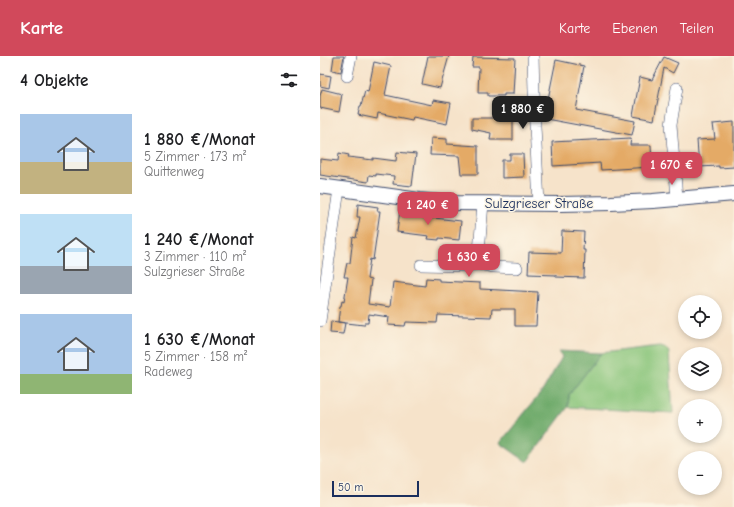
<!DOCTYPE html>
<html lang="de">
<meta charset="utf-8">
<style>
:root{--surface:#fff;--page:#f2f2f2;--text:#202124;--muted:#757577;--accent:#d1495b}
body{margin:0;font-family:"Comic Neue",sans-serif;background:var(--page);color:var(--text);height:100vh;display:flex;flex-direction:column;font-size:15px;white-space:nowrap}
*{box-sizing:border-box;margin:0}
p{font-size:13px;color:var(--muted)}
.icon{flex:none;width:22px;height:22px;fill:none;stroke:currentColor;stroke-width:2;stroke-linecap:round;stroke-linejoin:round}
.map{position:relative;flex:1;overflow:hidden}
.details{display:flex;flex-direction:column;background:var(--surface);width:320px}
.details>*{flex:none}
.controls{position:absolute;left:358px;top:239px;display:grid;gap:8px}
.controls a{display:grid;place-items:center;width:44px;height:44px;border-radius:50%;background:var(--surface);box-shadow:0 2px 6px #0003;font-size:20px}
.scale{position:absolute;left:12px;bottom:10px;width:87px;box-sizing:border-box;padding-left:4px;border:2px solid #1b2f5e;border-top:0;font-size:11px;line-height:14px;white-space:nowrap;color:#1b2f5e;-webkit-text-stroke:3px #fcf5e5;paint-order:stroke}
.price{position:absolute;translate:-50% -34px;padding:0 9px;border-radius:8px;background:var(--accent);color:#fff;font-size:13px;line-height:26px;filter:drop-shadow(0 1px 2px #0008)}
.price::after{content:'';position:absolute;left:50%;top:24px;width:12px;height:9px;margin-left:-6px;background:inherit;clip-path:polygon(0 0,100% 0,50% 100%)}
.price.on{background:#222;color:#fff}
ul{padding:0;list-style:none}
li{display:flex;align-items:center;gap:12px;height:100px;padding:0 20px}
li span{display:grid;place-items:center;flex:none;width:112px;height:80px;border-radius:0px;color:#555}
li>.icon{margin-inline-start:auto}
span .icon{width:48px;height:48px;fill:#fffc;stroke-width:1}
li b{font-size:17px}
h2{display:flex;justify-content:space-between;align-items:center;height:48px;padding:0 20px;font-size:17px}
header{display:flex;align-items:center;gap:24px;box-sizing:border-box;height:56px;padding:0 20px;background:var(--accent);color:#fff}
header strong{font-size:19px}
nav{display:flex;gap:22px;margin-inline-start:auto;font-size:14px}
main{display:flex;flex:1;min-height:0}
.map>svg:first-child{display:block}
.green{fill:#89c57a;stroke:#527a6c}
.forest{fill:#6eaa6a;stroke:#446c64}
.building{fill:#e4aa66}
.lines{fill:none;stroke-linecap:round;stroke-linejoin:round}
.minor-casing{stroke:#3c4a6e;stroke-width:12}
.tertiary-casing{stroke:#3c4a6e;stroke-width:16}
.minor{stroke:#fff;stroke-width:11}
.tertiary{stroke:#fff;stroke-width:14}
.labels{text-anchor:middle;stroke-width:3;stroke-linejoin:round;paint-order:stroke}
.street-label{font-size:14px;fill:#1b2f5e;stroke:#fcf5e5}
</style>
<header>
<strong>Karte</strong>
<nav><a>Karte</a><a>Ebenen</a><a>Teilen</a></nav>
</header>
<main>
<section class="details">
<h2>4 Objekte<svg class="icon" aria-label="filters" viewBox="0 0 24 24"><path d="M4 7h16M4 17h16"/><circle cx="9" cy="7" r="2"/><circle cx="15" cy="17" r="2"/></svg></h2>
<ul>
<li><span style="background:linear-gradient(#a9c7e8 60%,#c2b280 0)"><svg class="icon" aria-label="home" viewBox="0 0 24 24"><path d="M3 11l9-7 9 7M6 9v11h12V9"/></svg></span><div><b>1 880 €/Monat</b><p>5 Zimmer · 173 m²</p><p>Quittenweg</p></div></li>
<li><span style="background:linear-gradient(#bfe0f5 65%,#9aa5b1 0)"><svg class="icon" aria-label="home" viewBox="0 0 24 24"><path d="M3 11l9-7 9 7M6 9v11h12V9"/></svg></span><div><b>1 240 €/Monat</b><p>3 Zimmer · 110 m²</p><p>Sulzgrieser Straße</p></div></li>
<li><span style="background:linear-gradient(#a9c7e8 75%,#8fb573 0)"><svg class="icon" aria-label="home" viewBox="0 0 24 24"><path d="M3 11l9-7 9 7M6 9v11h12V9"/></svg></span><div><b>1 630 €/Monat</b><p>5 Zimmer · 158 m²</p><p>Radeweg</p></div></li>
</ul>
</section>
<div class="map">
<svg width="414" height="451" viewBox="0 0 414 451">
<rect width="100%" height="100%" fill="#fcf5e5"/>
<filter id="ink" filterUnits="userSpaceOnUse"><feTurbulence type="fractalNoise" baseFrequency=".025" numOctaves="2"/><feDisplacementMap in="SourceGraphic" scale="8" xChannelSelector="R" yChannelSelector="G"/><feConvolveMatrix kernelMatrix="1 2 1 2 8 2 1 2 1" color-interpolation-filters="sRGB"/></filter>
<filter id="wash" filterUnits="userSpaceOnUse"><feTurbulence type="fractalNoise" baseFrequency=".012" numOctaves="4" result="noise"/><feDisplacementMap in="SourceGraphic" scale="16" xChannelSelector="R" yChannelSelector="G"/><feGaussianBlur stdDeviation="0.9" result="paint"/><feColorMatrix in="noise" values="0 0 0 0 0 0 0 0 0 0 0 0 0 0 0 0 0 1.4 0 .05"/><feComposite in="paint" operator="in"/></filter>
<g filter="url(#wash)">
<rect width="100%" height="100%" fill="#f6e3ca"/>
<!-- green -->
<path class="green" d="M340,290C345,291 347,292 349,297L353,357L248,351L249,339L281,297Z"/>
<!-- forest -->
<polygon class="forest" points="239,295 281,297 249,339 248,351 207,406 180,387 223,334 242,301"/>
<g id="blocks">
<!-- building -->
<g class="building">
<polygon points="14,0 24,0 21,16 12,14"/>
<polygon points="108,0 129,0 120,32 102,28"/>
<polygon points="153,1 195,2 193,38 184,38 184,40 168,40 168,37 158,37 159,11 152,11"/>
<polygon points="344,1 358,7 353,17 344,12 334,64 313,60 320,21 332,24"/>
<polygon points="236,4 264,10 256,54 315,65 312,79 226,63 227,54 226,53"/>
<polygon points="54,6 71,10 65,39 112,49 113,44 131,47 127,68 93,61 92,64 58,57 57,63 38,59 40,50 41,50 45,35 48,36"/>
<polygon points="0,18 11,20 9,32 0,30"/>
<polygon points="2,33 22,38 19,56 0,52 0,40"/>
<polygon points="184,57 193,57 193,84 170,84 171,77 152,73 152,62 183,62"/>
<polygon points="414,66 414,111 399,112 399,110 379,111 377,84 395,83 393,68"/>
<polygon points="111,82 127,83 127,88 158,90 158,118 141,118 139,100 110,99"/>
<polygon points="311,82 310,89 331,89 332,111 281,114 280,107 233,110 232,86"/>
<polygon points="77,96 96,98 92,130 73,128 74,120 56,118 56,120 49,119 48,126 0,119 0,103 18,105 19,97 29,99 28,101 53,104 53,102 76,105"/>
<polygon points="190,98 203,98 204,121 182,122 182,104 190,104"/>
<polygon points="38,148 58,151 57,155 60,155 53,204 50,203 47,223 51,224 48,248 70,251 73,226 105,230 106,222 119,223 119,225 160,227 160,233 218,236 216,270 195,270 195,253 172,253 171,261 118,259 117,267 86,266 85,270 68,269 69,261 49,258 48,267 44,267 44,269 18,266 20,250 21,250 22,245 24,246 28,221 24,221 27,207 30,207 33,181 36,182 40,161 37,161"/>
<polygon points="80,154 101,157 100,160 105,161 141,165 139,184 119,182 119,184 108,183 109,180 77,176"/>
<polygon points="242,175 264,176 263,194 265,194 264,222 236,221 236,219 208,218 209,196 241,197"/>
<polygon points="11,265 25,267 23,278 10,277"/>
</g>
</g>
</g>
<g filter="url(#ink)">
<use href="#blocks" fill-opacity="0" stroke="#3c4a6e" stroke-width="1"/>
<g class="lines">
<!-- minor casing -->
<g class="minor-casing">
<g id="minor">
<polyline points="213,0 215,70 219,148"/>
<polyline points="27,20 31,0"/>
<polyline points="357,142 351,69 357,32"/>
<polyline points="158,208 163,147"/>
<polyline points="101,209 144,210 158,208 174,211 197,212"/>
<polyline points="0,265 19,133"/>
</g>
</g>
<!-- tertiary casing -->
<g class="tertiary-casing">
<polyline id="tertiary" points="0,130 99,144 130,147 240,148 291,147 333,145 414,138"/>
</g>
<!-- minor -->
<use href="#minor" class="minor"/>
<!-- tertiary -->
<use href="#tertiary" class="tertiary"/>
</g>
</g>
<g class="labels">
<!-- street labels -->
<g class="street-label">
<text x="219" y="152">Sulzgrieser Straße</text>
</g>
</g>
</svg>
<div class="controls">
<a><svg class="icon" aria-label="locate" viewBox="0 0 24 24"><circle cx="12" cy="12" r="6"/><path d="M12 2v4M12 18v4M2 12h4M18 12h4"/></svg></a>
<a><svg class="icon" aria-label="layers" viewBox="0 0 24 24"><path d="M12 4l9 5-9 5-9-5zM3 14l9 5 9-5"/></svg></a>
<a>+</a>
<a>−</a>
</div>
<div class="scale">50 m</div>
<b class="price on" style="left:203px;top:74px">1 880 €</b>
<b class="price" style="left:352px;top:130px">1 670 €</b>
<b class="price" style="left:108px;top:170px">1 240 €</b>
<b class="price" style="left:149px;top:222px">1 630 €</b>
</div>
</main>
